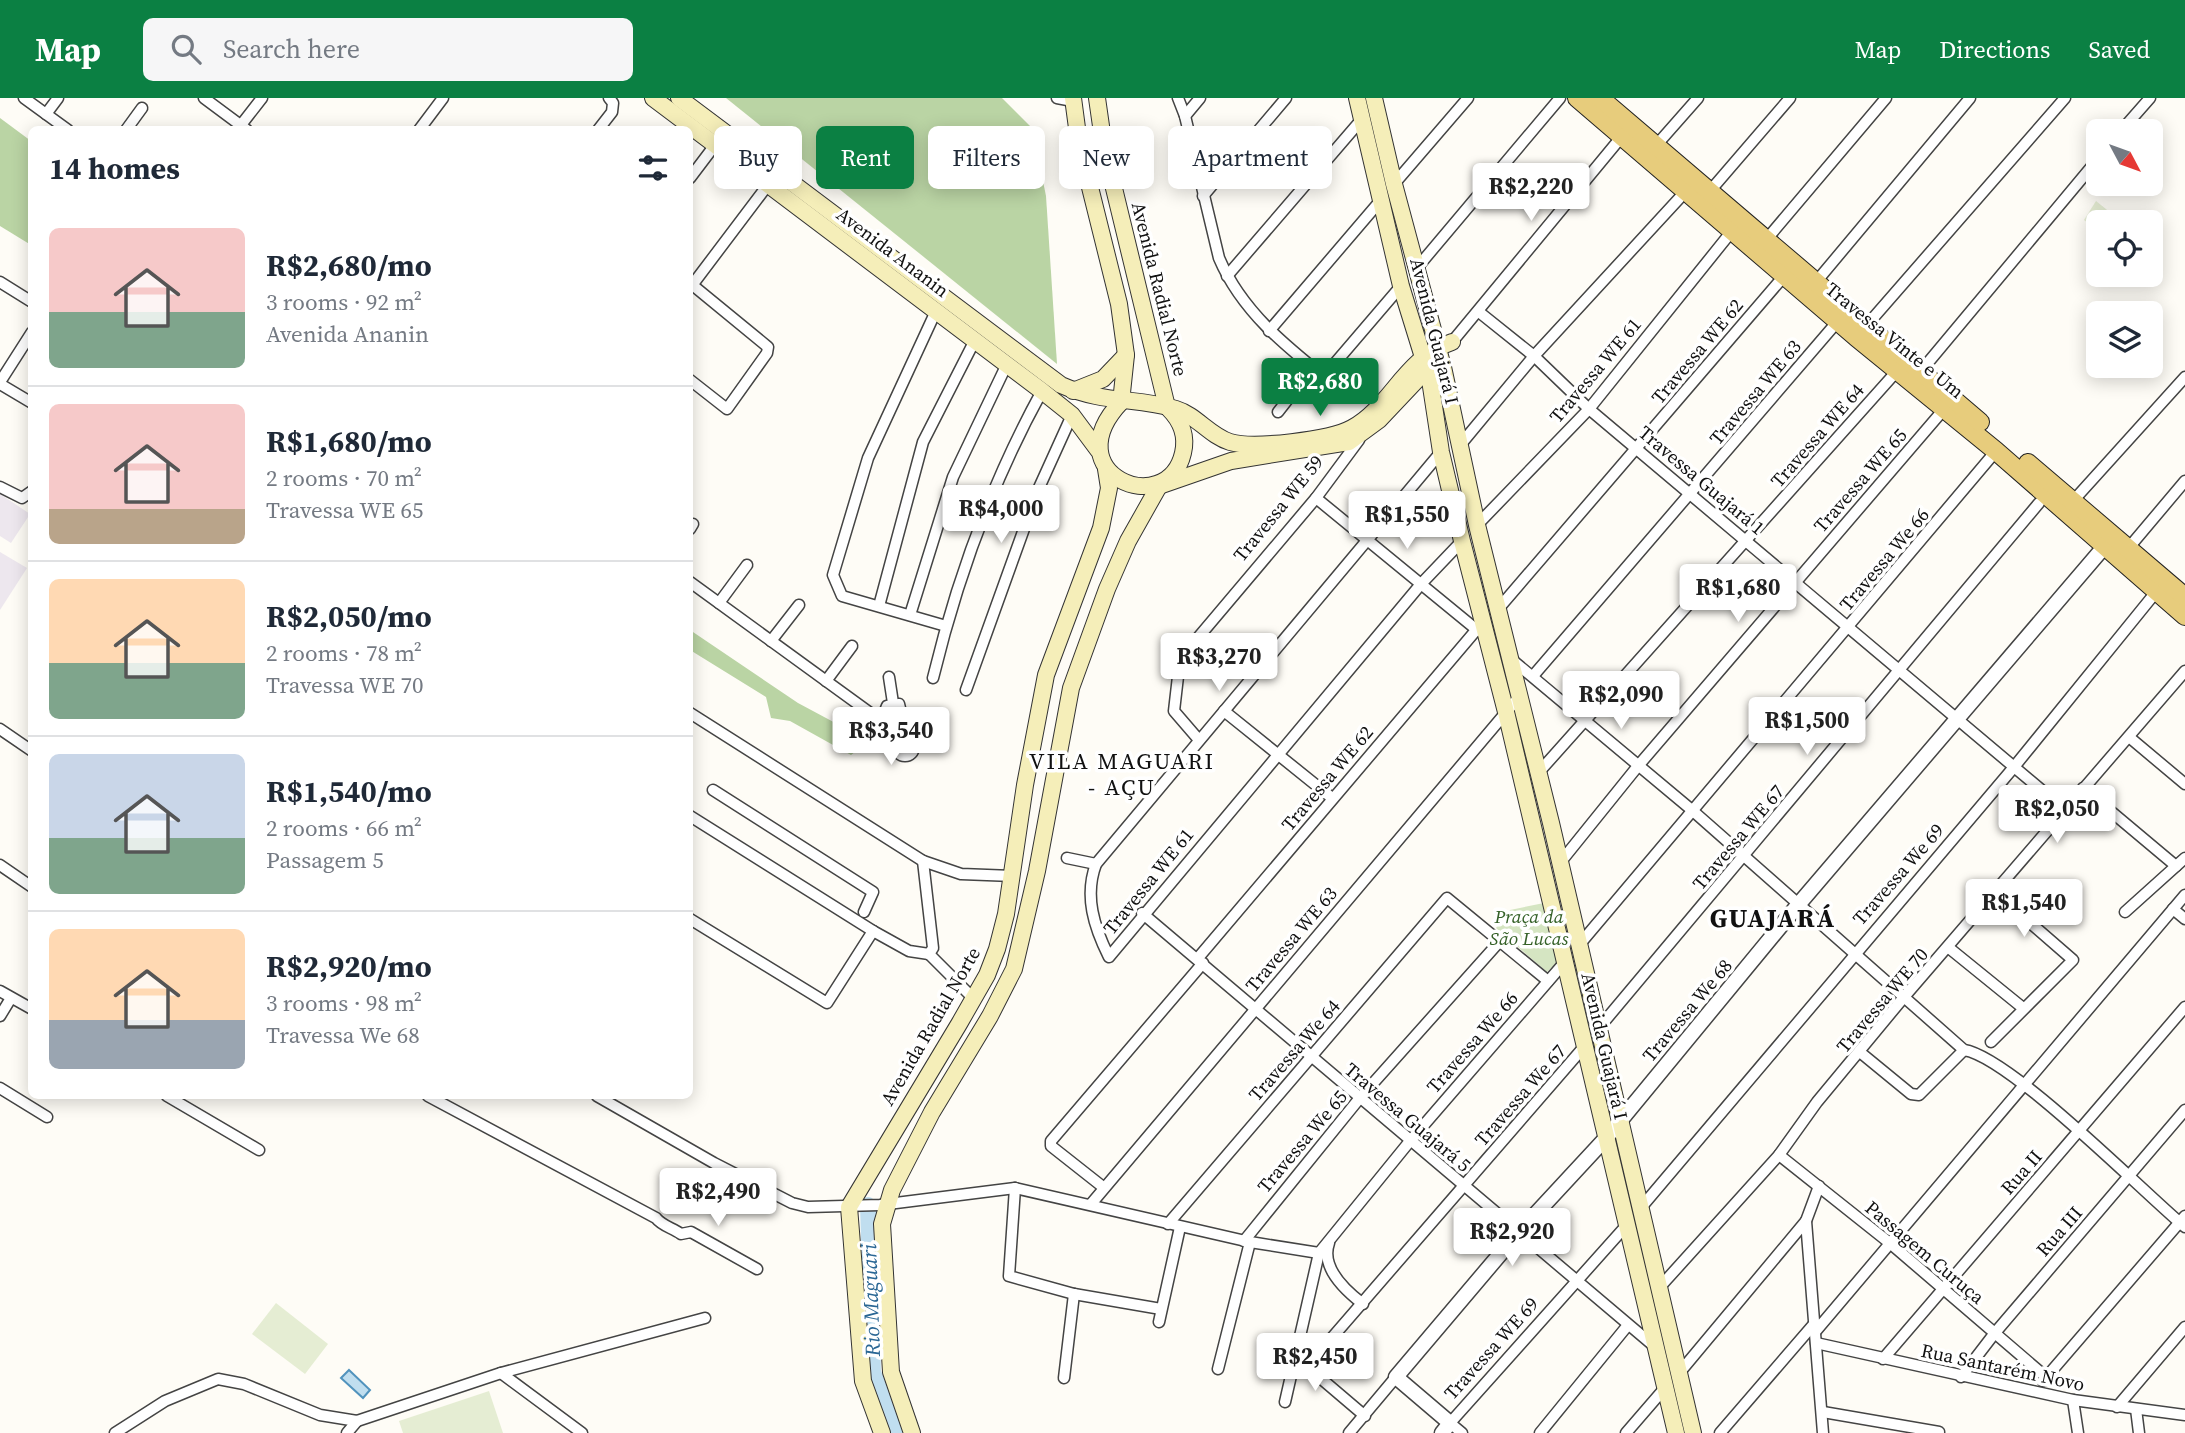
<!DOCTYPE html>
<meta charset="utf-8">
<style>
:root{--surface:#fff;--page:#f6f6f7;--text:#1f2937;--muted:#747a83;--line:#e0e1e3;--accent:#0b8043}
body{margin:0;font-family:"Source Serif 4",serif;background:var(--page);color:var(--text);height:100vh;display:flex;flex-direction:column;font-size:26px;white-space:nowrap}
*{box-sizing:border-box;margin:0}
p{font-size:23px;color:var(--muted)}
.icon{flex:none;width:38px;height:38px;fill:none;stroke:currentColor;stroke-width:2;stroke-linecap:round;stroke-linejoin:round}
.map{position:relative;flex:1;overflow:hidden}
.panel{position:absolute;left:28px;top:28px;width:665px;height:973px;display:flex;flex-direction:column;background:var(--surface);border-radius:10px;box-shadow:0 4px 18px #0003}
.panel>*{flex:none}
.top-card{position:absolute;left:714px;top:28px;width:665px;height:63px;display:flex;gap:14px}
.needle{width:46px;rotate:131deg}
.buttons{position:absolute;left:2086px;top:21px;display:grid;gap:14px}
.buttons a{display:grid;place-items:center;width:77px;height:77px;border-radius:10px;background:var(--surface);box-shadow:0 4px 18px #0003;font-size:35px}
.price{position:absolute;translate:-50% -60px;padding:0 16px;border-radius:7px;background:#fff;color:#222;font-size:23px;line-height:46px;filter:drop-shadow(0 2px 4px #0008)}
.price::after{content:'';position:absolute;left:50%;top:42px;width:21px;height:16px;margin-left:-10px;background:inherit;clip-path:polygon(0 0,100% 0,50% 100%)}
.price.on{background:var(--accent);color:#fff}
ul{padding:0;list-style:none}
li{display:flex;align-items:center;gap:21px;height:175px;padding:0 21px}
li+li{border-top:2px solid var(--line)}
li span{display:grid;place-items:center;flex:none;width:196px;height:140px;border-radius:10px;color:#555}
li>.icon{margin-inline-start:auto}
span .icon{width:84px;height:84px;fill:#fffc;stroke-width:1}
li b{font-size:30px}
h2{display:flex;justify-content:space-between;align-items:center;height:84px;padding:0 21px;font-size:30px}
.chip{padding:0 24px;border-radius:10px;background:var(--surface);box-shadow:0 4px 18px #0003;font-size:24px;line-height:63px}
.chip.on{background:var(--accent);color:#fff}
header{display:flex;align-items:center;gap:42px;box-sizing:border-box;height:98px;padding:0 35px;background:var(--accent);color:#fff}
header strong{font-size:33px}
nav{display:flex;gap:38px;margin-inline-start:auto;font-size:24px}
.search{width:490px;height:63px;background:var(--page);display:flex;align-items:center;gap:18px;box-sizing:border-box;padding:0 24px;border-radius:10px;color:var(--muted);font-size:26px}
.map>svg:first-child{display:block}
.industrial{fill:#ede7ee}
.green{fill:#d5e5c2}
.forest{fill:#bad4a4}
.pitch{fill:#e5edd3}
.water{fill:#c0deef;stroke:#5193bd;stroke-width:2}
.lines{fill:none;stroke-linecap:round;stroke-linejoin:round}
.river{stroke:#c0deef;stroke-width:16}
.minor-casing{stroke:#444;stroke-width:13}
.tertiary-casing{stroke:#444;stroke-width:17}
.secondary-casing{stroke:#333;stroke-width:18}
.primary-casing{stroke:#222;stroke-width:20}
.minor{stroke:#fff;stroke-width:10}
.tertiary{stroke:#fff;stroke-width:14}
.secondary{stroke:#f5eeb9;stroke-width:16}
.primary{stroke:#e7cc7c;stroke-width:18}
.labels{text-anchor:middle;stroke-width:7;stroke-linejoin:round;paint-order:stroke}
.street-label{font-size:19px;fill:#111;stroke:#fff}
.park-label{font-size:19px;font-style:italic;fill:#356128;stroke:#fff}
.water-label{font-size:21px;font-style:italic;fill:#296694;stroke:#fff}
.quarter-label{font-size:23px;letter-spacing:2px;fill:#111;stroke:#fff}
.district-label{font-size:26px;font-weight:bold;letter-spacing:2px;fill:#111;stroke:#fff}
</style>
<header>
<strong>Map</strong>
<div class="search"><svg class="icon" aria-label="search" viewBox="0 0 24 24"><circle cx="10" cy="10" r="6"/><path d="M15 15l6 6"/></svg>Search here</div>
<nav><a>Map</a><a>Directions</a><a>Saved</a></nav>
</header>
<div class="map">
<svg width="2185" height="1335" viewBox="0 0 2185 1335">
<rect width="100%" height="100%" fill="#fefcf6"/>
<!-- industrial -->
<g class="industrial">
<polygon points="0,396 30,416 11,445 0,438"/>
<polygon points="0,454 27,470 0,512"/>
</g>
<!-- green -->
<polygon class="green" points="1544,805 1559,862 1547,874 1496,830 1510,812"/>
<!-- forest -->
<g class="forest">
<polygon points="726,0 1002,0 1032,30 1046,98 1057,266"/>
<polygon points="0,20 31,43 31,147 0,128"/>
<polygon points="690,532 798,605 869,643 851,657 790,623 771,620 766,599 690,552"/>
</g>
<!-- pitch -->
<g class="pitch">
<polygon points="2096,103 2122,124 2098,124 2098,133 2084,122"/>
<polygon points="276,1205 328,1246 305,1276 252,1236"/>
<polygon points="489,1293 503,1335 403,1335 399,1323"/>
</g>
<!-- water -->
<polygon class="water" points="349,1272 370,1292 363,1300 341,1280"/>
<g class="lines">
<!-- river -->
<polyline class="river" points="868,1107 873,1274 895,1335"/>
<!-- minor casing -->
<g class="minor-casing">
<g id="minor">
<polyline points="24,0 68,32"/>
<polyline points="204,0 247,32"/>
<polyline points="1057,0 1073,3"/>
<path d="M1178,0L1185,18L1219,160C1245,221 1299,258 1348,298"/>
<polyline points="46,16 58,0"/>
<polyline points="1185,18 1200,0"/>
<polyline points="241,27 262,0"/>
<polyline points="126,32 142,10"/>
<polyline points="419,32 443,0"/>
<polyline points="598,32 612,14 613,5 609,0"/>
<polyline points="2121,33 2150,0"/>
<polyline points="1653,51 1698,0"/>
<polyline points="690,80 715,47"/>
<polyline points="1394,86 1468,0"/>
<polyline points="1710,93 1790,0"/>
<polyline points="1203,98 1286,0"/>
<polyline points="1766,142 1886,0"/>
<polyline points="1416,171 1560,0"/>
<polyline points="1227,178 1362,21"/>
<polyline points="0,184 32,204"/>
<polyline points="1816,184 1970,0"/>
<polyline points="690,185 768,249 767,255 727,311 690,282"/>
<polyline points="690,190 770,84"/>
<polyline points="936,213 868,360 833,477 842,498 946,528"/>
<polyline points="1479,214 1534,258 1589,311 2064,711"/>
<polyline points="1867,227 2065,0"/>
<polyline points="1269,233 1381,102"/>
<polyline points="1452,244 1623,37"/>
<polyline points="1921,273 2098,61"/>
<polyline points="1324,278 1401,188"/>
<polyline points="0,284 32,234"/>
<polyline points="0,286 32,305"/>
<polyline points="1278,314 1313,269"/>
<polyline points="1461,346 1534,258 1686,93"/>
<path d="M1441,354L1096,766C1084,798 1094,829 1109,859L1421,486L1462,443"/>
<polyline points="0,389 22,400 32,393"/>
<polyline points="1316,400 1477,532"/>
<polyline points="2073,403 2185,279"/>
<polyline points="1477,427 1589,311 1732,133"/>
<polyline points="690,431 693,426"/>
<polyline points="2126,453 2185,383"/>
<polyline points="690,484 895,633 900,641"/>
<polyline points="719,505 747,467"/>
<polyline points="879,508 923,344 975,242"/>
<polyline points="1499,510 1784,178"/>
<polyline points="910,517 953,379 1007,266"/>
<polyline points="771,543 799,507"/>
<path d="M1511,561L1693,713L1964,952C2010,959 2142,1093 2185,1129"/>
<polyline points="1533,578 1838,223"/>
<polyline points="889,579 893,605"/>
<path d="M933,580C957,481 993,382 1042,293"/>
<polyline points="826,583 852,548"/>
<polyline points="966,592 1038,392 1072,317"/>
<polyline points="1224,613 1332,700"/>
<polyline points="690,615 923,763 961,776 1013,778"/>
<polyline points="881,623 887,608 899,606 907,640"/>
<polyline points="0,631 32,653"/>
<polyline points="2129,639 2185,686"/>
<circle cx="905" cy="649" r="9"/>
<polyline points="1199,642 1174,613 1180,561 1316,400 1359,342"/>
<polyline points="1539,674 1897,273"/>
<polyline points="2083,690 2176,768"/>
<polyline points="713,692 873,794 864,814"/>
<polyline points="690,718 873,833 909,853 929,856"/>
<polyline points="1067,760 1096,766"/>
<polyline points="923,763 933,850 929,856"/>
<polyline points="1559,766 1638,668 1945,310"/>
<polyline points="0,767 32,789"/>
<polyline points="2173,811 2185,821"/>
<polyline points="2125,814 2185,760"/>
<polyline points="1142,815 1654,1248"/>
<polyline points="690,821 827,905 873,833"/>
<polyline points="1579,847 1996,353"/>
<polyline points="1949,850 2023,910"/>
<polyline points="929,856 974,901"/>
<polyline points="1198,860 1483,524"/>
<polyline points="0,893 32,911"/>
<polyline points="0,918 11,900"/>
<polyline points="1598,931 2039,405"/>
<polyline points="1991,944 2073,862 1996,795"/>
<polyline points="1861,955 1911,996 1919,997 1964,952"/>
<polyline points="0,990 47,1019"/>
<polyline points="167,998 259,1052"/>
<path d="M428,998L656,1120C662,1128 673,1130 681,1136L691,1134L757,1171"/>
<polyline points="597,998 714,1065 792,1105 808,1109 880,1107 1015,1090 1250,1144 1319,1155"/>
<polyline points="1779,1057 1891,1146 2046,1279"/>
<polyline points="1819,1088 1806,1123 1823,1335"/>
<polyline points="1103,1089 1051,1048 1051,1043 1203,865"/>
<polyline points="1015,1090 1009,1178 1074,1196 1161,1211"/>
<polyline points="1091,1106 1519,599"/>
<polyline points="1639,1112 2014,669 2156,494"/>
<polyline points="1168,1126 1447,800 1548,883"/>
<polyline points="1244,1143 1359,1001 1500,843"/>
<path d="M1329,1145C1320,1170 1346,1193 1363,1206"/>
<polyline points="1659,1190 1779,1057 1817,1004 1904,899 2185,573"/>
<polyline points="1159,1224 1180,1129"/>
<polyline points="1815,1234 2185,797"/>
<polyline points="1816,1245 2073,1302 2185,1317"/>
<polyline points="1883,1261 2185,909"/>
<polyline points="1218,1271 1250,1144"/>
<polyline points="1680,1274 1806,1123"/>
<polyline points="501,1275 582,1335"/>
<polyline points="1961,1279 1994,1236 2185,1012"/>
<polyline points="1064,1280 1074,1196"/>
<polyline points="2043,1283 2185,1118"/>
<polyline points="2073,1302 2078,1335"/>
<polyline points="1285,1304 1319,1155 1410,1043 1564,865"/>
<polyline points="2117,1309 2185,1229"/>
<polyline points="2136,1311 2139,1335"/>
<polyline points="1823,1314 1939,1334"/>
<polyline points="1365,1318 1318,1278 1313,1268 1317,1257 1583,950"/>
<polyline points="115,1335 165,1303 218,1281 244,1286 320,1317 357,1323 501,1275 705,1220"/>
<polyline points="347,1335 357,1323"/>
<polyline points="1349,1335 1396,1279"/>
<polyline points="1462,1335 1450,1325 1625,1129"/>
<polyline points="1540,1335 1628,1227"/>
<polyline points="1626,1335 1664,1291"/>
<polyline points="1720,1335 1814,1226"/>
</g>
</g>
<!-- tertiary casing -->
<g class="tertiary-casing">
<polyline id="tertiary" points="1442,1335 1450,1325 1396,1279 1518,1135 1606,1040 1798,807 2110,442"/>
</g>
<!-- secondary casing -->
<g class="secondary-casing">
<g id="secondary">
<polyline points="653,0 1042,293 1072,317 1098,352"/>
<path d="M679,0L1061,287C1104,306 1136,299 1176,311C1196,317 1210,338 1230,344C1254,351 1330,342 1352,330C1391,309 1404,260 1452,244"/>
<polyline points="1073,0 1079,45 1119,206 1126,257 1121,304"/>
<polyline points="1097,0 1104,49 1167,309"/>
<polyline points="1357,0 1401,188 1430,282 1441,354 1462,443 1506,614 1676,1335"/>
<polyline points="1374,0 1394,86 1443,269 1477,427 1551,725 1693,1335"/>
<polyline points="1073,293 1103,281 1126,257"/>
<path d="M1121,304C1053,376 1167,423 1183,355C1187,338 1181,323 1169,311"/>
<polyline points="1159,388 1231,363 1349,344 1379,322 1431,267"/>
<polyline points="882,1335 863,1283 849,1109 959,926 987,877 997,851 1006,816 1025,687 1046,577 1101,430 1109,390 1106,371"/>
<polyline points="912,1335 891,1274 882,1126 892,1092 932,1014 990,918 1014,871 1037,773 1071,590 1107,491 1128,443 1159,388"/>
</g>
</g>
<!-- primary casing -->
<g class="primary-casing">
<g id="primary">
<polyline points="1577,0 1856,239 1996,353 2185,518"/>
<polyline points="1600,0 1980,324"/>
<polyline points="2028,365 2185,499"/>
</g>
</g>
<!-- minor -->
<use href="#minor" class="minor"/>
<!-- tertiary -->
<use href="#tertiary" class="tertiary"/>
<!-- secondary -->
<use href="#secondary" class="secondary"/>
<!-- primary -->
<use href="#primary" class="primary"/>
</g>
<g class="labels">
<!-- street labels -->
<g class="street-label">
<text transform="translate(893 154) rotate(37)" y="7">Avenida Ananin</text>
<text transform="translate(1160 191) rotate(76)" y="7">Avenida Radial Norte</text>
<text transform="translate(1435 233) rotate(76)" y="7">Avenida Guajará I</text>
<text transform="translate(1895 242) rotate(39)" y="7">Travessa Vinte e Um</text>
<text transform="translate(1697 253) rotate(-50)" y="7">Travessa WE 62</text>
<text transform="translate(1595 272) rotate(-50)" y="7">Travessa WE 61</text>
<text transform="translate(1755 294) rotate(-50)" y="7">Travessa WE 63</text>
<text transform="translate(1817 337) rotate(-49)" y="7">Travessa WE 64</text>
<text transform="translate(1702 382) rotate(40)" y="7">Travessa Guajará 1</text>
<text transform="translate(1860 382) rotate(-49)" y="7">Travessa WE 65</text>
<text transform="translate(1278 410) rotate(-51)" y="7">Travessa WE 59</text>
<text transform="translate(1884 461) rotate(-50)" y="7">Travessa We 66</text>
<text transform="translate(1327 680) rotate(-50)" y="7">Travessa WE 62</text>
<text transform="translate(1738 739) rotate(-50)" y="7">Travessa WE 67</text>
<text transform="translate(1898 776) rotate(-49)" y="7">Travessa We 69</text>
<text transform="translate(1148 783) rotate(-51)" y="7">Travessa WE 61</text>
<text transform="translate(1291 841) rotate(-50)" y="7">Travessa WE 63</text>
<text transform="translate(1882 902) rotate(-50)" y="7">Travessa WE 70</text>
<text transform="translate(1687 912) rotate(-50)" y="7">Travessa We 68</text>
<text transform="translate(930 928) rotate(-60)" y="7">Avenida Radial Norte</text>
<text transform="translate(1472 944) rotate(-49)" y="7">Travessa We 66</text>
<text transform="translate(1605 948) rotate(77)" y="7">Avenida Guajará I</text>
<text transform="translate(1294 952) rotate(-49)" y="7">Travessa We 64</text>
<text transform="translate(1520 997) rotate(-49)" y="7">Travessa We 67</text>
<text transform="translate(1408 1019) rotate(40)" y="7">Travessa Guajará 5</text>
<text transform="translate(1302 1043) rotate(-50)" y="7">Travessa We 65</text>
<text transform="translate(2021 1074) rotate(-49)" y="7">Rua II</text>
<text transform="translate(2059 1133) rotate(-49)" y="7">Rua III</text>
<text transform="translate(1925 1154) rotate(40)" y="7">Passagem Curuça</text>
<text transform="translate(1491 1250) rotate(-48)" y="7">Travessa WE 69</text>
<text transform="translate(2003 1269) rotate(12)" y="7">Rua Santarém Novo</text>
</g>
<!-- park labels -->
<g class="park-label">
<text x="1529" y="825">Praça da<tspan x="1529" dy="22">São Lucas</tspan></text>
</g>
<!-- water labels -->
<g class="water-label">
<text transform="translate(871 1202) rotate(-92)" y="7">Rio Maguari</text>
</g>
<!-- quarter labels -->
<g class="quarter-label">
<text x="1122" y="671">VILA MAGUARI<tspan x="1122" dy="26">- AÇU</tspan></text>
</g>
<!-- district labels -->
<g class="district-label">
<text x="1773" y="829">GUAJARÁ</text>
</g>
</g>
</svg>
<div class="buttons">
<a><svg class="needle" viewBox="-14 -14 28 28"><path d="M0-13l5 13h-10z" fill="#e53935"/><path d="M0 13l5-13h-10z" fill="#747a83"/></svg></a>
<a><svg class="icon" aria-label="locate" viewBox="0 0 24 24"><circle cx="12" cy="12" r="6"/><path d="M12 2v4M12 18v4M2 12h4M18 12h4"/></svg></a>
<a><svg class="icon" aria-label="layers" viewBox="0 0 24 24"><path d="M12 4l9 5-9 5-9-5zM3 14l9 5 9-5"/></svg></a>
</div>
<b class="price" style="left:1531px;top:125px">R$2,220</b>
<b class="price on" style="left:1320px;top:320px">R$2,680</b>
<b class="price" style="left:1001px;top:447px">R$4,000</b>
<b class="price" style="left:1407px;top:453px">R$1,550</b>
<b class="price" style="left:1738px;top:526px">R$1,680</b>
<b class="price" style="left:1219px;top:595px">R$3,270</b>
<b class="price" style="left:1621px;top:633px">R$2,090</b>
<b class="price" style="left:1807px;top:659px">R$1,500</b>
<b class="price" style="left:891px;top:669px">R$3,540</b>
<b class="price" style="left:2057px;top:747px">R$2,050</b>
<b class="price" style="left:2024px;top:841px">R$1,540</b>
<b class="price" style="left:718px;top:1130px">R$2,490</b>
<b class="price" style="left:1512px;top:1170px">R$2,920</b>
<b class="price" style="left:1315px;top:1295px">R$2,450</b>
<div class="top-card">
<a class="chip">Buy</a>
<a class="chip on">Rent</a>
<a class="chip">Filters</a>
<a class="chip">New</a>
<a class="chip">Apartment</a>
</div>
<section class="panel">
<h2>14 homes<svg class="icon" aria-label="filters" viewBox="0 0 24 24"><path d="M4 7h16M4 17h16"/><circle cx="9" cy="7" r="2"/><circle cx="15" cy="17" r="2"/></svg></h2>
<ul>
<li><span style="background:linear-gradient(#f6c9c9 60%,#7fa58c 0)"><svg class="icon" aria-label="home" viewBox="0 0 24 24"><path d="M3 11l9-7 9 7M6 9v11h12V9"/></svg></span><div><b>R$2,680/mo</b><p>3 rooms · 92 m²</p><p>Avenida Ananin</p></div></li>
<li><span style="background:linear-gradient(#f6c9c9 75%,#b9a48a 0)"><svg class="icon" aria-label="home" viewBox="0 0 24 24"><path d="M3 11l9-7 9 7M6 9v11h12V9"/></svg></span><div><b>R$1,680/mo</b><p>2 rooms · 70 m²</p><p>Travessa WE 65</p></div></li>
<li><span style="background:linear-gradient(#ffd9b3 60%,#7fa58c 0)"><svg class="icon" aria-label="home" viewBox="0 0 24 24"><path d="M3 11l9-7 9 7M6 9v11h12V9"/></svg></span><div><b>R$2,050/mo</b><p>2 rooms · 78 m²</p><p>Travessa WE 70</p></div></li>
<li><span style="background:linear-gradient(#c9d6e8 60%,#7fa58c 0)"><svg class="icon" aria-label="home" viewBox="0 0 24 24"><path d="M3 11l9-7 9 7M6 9v11h12V9"/></svg></span><div><b>R$1,540/mo</b><p>2 rooms · 66 m²</p><p>Passagem 5</p></div></li>
<li><span style="background:linear-gradient(#ffd9b3 65%,#9aa5b1 0)"><svg class="icon" aria-label="home" viewBox="0 0 24 24"><path d="M3 11l9-7 9 7M6 9v11h12V9"/></svg></span><div><b>R$2,920/mo</b><p>3 rooms · 98 m²</p><p>Travessa We 68</p></div></li>
</ul>
</section>
</div>
